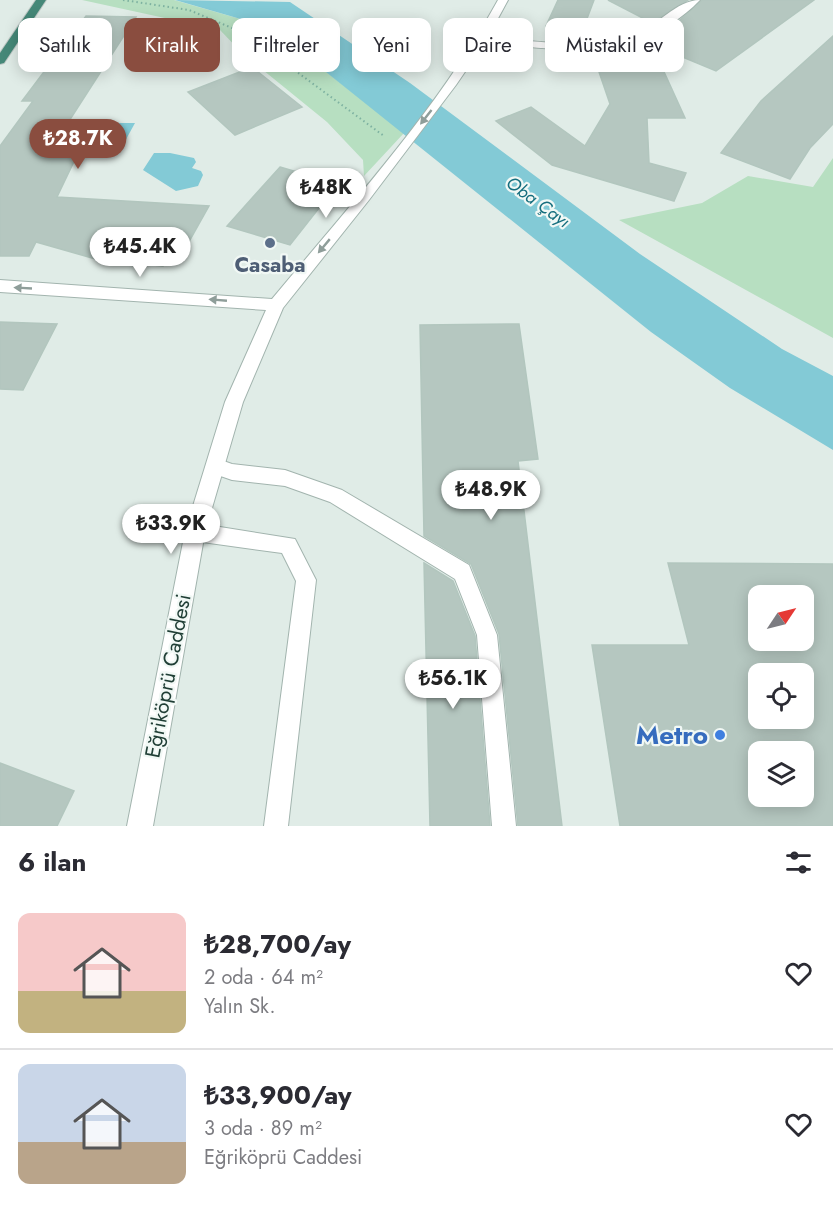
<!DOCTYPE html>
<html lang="tr">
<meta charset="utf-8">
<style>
:root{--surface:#fff;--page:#f7f7f7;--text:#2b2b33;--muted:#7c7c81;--line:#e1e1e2;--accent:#8a4d3f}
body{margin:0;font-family:Jost,sans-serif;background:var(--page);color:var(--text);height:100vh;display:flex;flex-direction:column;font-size:22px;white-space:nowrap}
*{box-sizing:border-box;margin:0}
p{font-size:20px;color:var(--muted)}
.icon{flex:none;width:33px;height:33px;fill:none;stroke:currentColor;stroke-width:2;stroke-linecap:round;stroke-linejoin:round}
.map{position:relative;height:826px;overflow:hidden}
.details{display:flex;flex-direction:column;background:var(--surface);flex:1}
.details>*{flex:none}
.guide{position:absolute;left:18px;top:18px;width:798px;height:54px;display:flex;gap:12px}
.needle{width:39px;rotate:55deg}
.controls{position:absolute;left:748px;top:585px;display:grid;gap:12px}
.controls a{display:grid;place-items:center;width:66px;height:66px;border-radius:12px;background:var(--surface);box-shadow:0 3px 15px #0003;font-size:30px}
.price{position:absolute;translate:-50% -51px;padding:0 14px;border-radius:21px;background:#fff;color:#222;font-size:20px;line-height:39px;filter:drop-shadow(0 2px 3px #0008)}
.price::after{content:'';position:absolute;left:50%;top:36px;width:18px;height:14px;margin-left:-9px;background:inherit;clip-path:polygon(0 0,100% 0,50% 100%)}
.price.selected{background:var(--accent);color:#fff}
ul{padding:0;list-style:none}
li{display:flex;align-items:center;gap:18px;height:150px;padding:0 18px}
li+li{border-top:2px solid var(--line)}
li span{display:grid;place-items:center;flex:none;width:168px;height:120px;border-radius:12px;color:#555}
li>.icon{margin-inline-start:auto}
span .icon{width:72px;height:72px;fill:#fffc;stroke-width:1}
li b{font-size:26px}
h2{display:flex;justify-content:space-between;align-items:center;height:72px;padding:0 18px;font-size:26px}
.chip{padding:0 21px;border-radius:12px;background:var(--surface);box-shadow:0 3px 15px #0003;font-size:21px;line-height:54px}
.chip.selected{background:var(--accent);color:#fff}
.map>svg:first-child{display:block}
.green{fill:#b7dfc1}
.water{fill:#83cad6}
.building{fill:#b5c7c0;stroke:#b2c6be;stroke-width:1.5;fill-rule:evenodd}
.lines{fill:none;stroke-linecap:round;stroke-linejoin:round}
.service-casing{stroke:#a2b4ae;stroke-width:2}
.minor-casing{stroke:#a2b4ae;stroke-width:2}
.trunk-casing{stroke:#c0c9c6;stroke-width:2}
.path{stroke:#7eb2a1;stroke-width:2;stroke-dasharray:1.5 3;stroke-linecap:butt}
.service{fill:#fff;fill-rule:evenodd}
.minor{fill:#fff;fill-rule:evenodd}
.trunk{fill:#458878;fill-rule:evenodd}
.oneway{fill:#8f9e9a}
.service-dot{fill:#5c6f8a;stroke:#f1f8f5;stroke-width:2}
.shop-dot{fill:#3f7fe0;stroke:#f1f8f5;stroke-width:2}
.labels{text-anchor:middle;stroke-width:4.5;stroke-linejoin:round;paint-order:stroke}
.far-water-label{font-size:18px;font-style:italic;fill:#156e7e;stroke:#f1f8f5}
.service-label{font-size:21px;font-weight:bold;fill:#4e5e75;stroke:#f1f8f5}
.street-label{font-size:21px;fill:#1f3e35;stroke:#f1f8f5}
.near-shop-label{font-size:26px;font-weight:bold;fill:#366cbe;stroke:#f1f8f5;text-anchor:end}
</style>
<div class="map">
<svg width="833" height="826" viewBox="0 0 833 826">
<rect width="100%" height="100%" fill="#e0ece7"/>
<!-- green -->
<g class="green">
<polygon points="82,0 174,0 244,20 291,44 404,133 364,176 363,160 327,122 242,53 220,30"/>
<polygon points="833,158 833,338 619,220 702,203 748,176 813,187"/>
</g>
<!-- water -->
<g class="water">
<polygon points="175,0 290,2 410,83 640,254 782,349 833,376 833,450 730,388 651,332 291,44 244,20"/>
<path d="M157,42L168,43V47C161,58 156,66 141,60L152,44Z"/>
<polygon points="118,123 135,123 124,143 107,143"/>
<polygon points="154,153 170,153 194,158 196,162 192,168 201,171 203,175 198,186 176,191 143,170"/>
</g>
<!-- building -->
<g class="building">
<polygon points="558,0 594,0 582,32 546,26"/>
<polygon points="608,0 688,0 652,23"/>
<polygon points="702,0 814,0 716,71 661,48 679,37 664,29 679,21"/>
<polygon points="86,16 136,17 69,121 97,122 80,149 57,197 209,206 186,247 163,266 99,260 36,242 29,256 0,256 0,146 33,101 22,101"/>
<polygon points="833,36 833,124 810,148 790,179 721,153 761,101"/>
<polygon points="655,52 685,118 647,118 649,163 686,173 674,201 552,165 496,121 531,107 585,146 610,104 597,66 635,66"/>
<polygon points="252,67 302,107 235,135 188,92"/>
<polygon points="280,167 338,184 290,245 227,226"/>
<polygon points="0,322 57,324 23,390 0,389"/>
<polygon points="519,324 538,459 518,461 562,826 518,826 499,634 471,564 424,536 420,325"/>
<polygon points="424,563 453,581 475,636 490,826 430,826"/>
<path d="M668,563L833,564V826H620L592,645H689ZM759,596H804V640H759ZM759,674H804V718H759ZM759,752H804V796H759Z"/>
<polygon points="0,763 74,791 57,826 0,826"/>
</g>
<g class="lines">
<!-- service casing -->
<g class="service-casing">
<g id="service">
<polygon points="215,458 232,464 285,470 342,490 469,565 497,635 516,826 492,826 477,635 455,579 330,502 285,486 232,480 209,472 206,466 209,460"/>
<polygon points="195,523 295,539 316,580 288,826 264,826 296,581 282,553 195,541 188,538 186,532 188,526"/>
</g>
</g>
<!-- minor casing -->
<g class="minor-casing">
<path id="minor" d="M498,0H508L489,35C532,43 595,49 636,34C658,26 676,0 700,0C645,58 559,54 486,41L456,85L369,200L283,308L243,402L205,532L153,826H127L185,532L225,402L266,310L0,292V280L272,299C351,204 439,108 498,0Z"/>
</g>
<!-- trunk casing -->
<g class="trunk-casing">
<polygon id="trunk" points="36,0 46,0 4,63 0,64 0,53"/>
</g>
<!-- path -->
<polyline class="path" points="123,0 189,10 244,33 384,136"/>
<!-- service -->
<use href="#service" class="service"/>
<!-- minor -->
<use href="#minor" class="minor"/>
<!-- trunk -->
<use href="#trunk" class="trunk"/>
</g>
<!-- one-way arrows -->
<defs><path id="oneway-solid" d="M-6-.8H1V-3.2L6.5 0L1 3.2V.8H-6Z" transform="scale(1.5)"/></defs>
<g class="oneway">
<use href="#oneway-solid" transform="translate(426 117) rotate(128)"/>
<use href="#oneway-solid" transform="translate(324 246) rotate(130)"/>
<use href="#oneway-solid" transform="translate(23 288) rotate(-177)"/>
<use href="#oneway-solid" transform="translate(218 300) rotate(-175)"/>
</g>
<!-- markers -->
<circle class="service-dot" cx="270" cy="243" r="6"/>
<circle class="shop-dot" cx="720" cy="735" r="6"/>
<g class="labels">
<!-- far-water labels -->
<g class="far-water-label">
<text transform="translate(538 202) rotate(36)" y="6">Oba Çayı</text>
</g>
<!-- service labels -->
<g class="service-label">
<text x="270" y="272">Casaba</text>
</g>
<!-- street labels -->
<g class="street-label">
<text transform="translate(168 676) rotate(-79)" y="7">Eğriköprü Caddesi</text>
</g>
<!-- near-shop labels -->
<g class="near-shop-label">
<text x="708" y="744">Metro</text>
</g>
</g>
</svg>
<div class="controls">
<a><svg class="needle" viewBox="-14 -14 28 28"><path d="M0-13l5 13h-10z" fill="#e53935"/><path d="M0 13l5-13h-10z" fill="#7c7c81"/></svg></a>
<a><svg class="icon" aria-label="locate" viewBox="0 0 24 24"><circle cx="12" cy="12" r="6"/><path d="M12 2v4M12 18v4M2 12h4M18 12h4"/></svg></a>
<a><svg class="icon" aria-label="layers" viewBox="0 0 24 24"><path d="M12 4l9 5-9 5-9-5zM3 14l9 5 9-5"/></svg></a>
</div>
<b class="price selected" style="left:78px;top:170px">₺28.7K</b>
<b class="price" style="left:326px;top:219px">₺48K</b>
<b class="price" style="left:140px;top:278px">₺45.4K</b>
<b class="price" style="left:491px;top:521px">₺48.9K</b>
<b class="price" style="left:171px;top:555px">₺33.9K</b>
<b class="price" style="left:453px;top:710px">₺56.1K</b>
<div class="guide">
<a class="chip">Satılık</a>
<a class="chip selected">Kiralık</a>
<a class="chip">Filtreler</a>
<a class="chip">Yeni</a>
<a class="chip">Daire</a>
<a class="chip">Müstakil ev</a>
</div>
</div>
<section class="details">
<h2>6 ilan<svg class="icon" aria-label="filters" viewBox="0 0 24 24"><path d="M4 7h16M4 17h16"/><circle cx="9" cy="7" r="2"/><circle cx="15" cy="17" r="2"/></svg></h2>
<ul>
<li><span style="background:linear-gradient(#f6c9c9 65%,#c2b280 0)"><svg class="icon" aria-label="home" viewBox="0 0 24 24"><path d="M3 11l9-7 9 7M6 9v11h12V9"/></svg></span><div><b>₺28,700/ay</b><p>2 oda · 64 m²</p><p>Yalın Sk.</p></div><svg class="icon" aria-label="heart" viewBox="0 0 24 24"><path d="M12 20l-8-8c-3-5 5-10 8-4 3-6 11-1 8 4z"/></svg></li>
<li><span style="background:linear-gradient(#c9d6e8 65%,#b9a48a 0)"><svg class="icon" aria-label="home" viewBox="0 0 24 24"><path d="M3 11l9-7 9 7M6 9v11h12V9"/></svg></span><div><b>₺33,900/ay</b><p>3 oda · 89 m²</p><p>Eğriköprü Caddesi</p></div><svg class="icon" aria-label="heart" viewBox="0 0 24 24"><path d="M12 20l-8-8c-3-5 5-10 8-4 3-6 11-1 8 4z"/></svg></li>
</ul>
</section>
